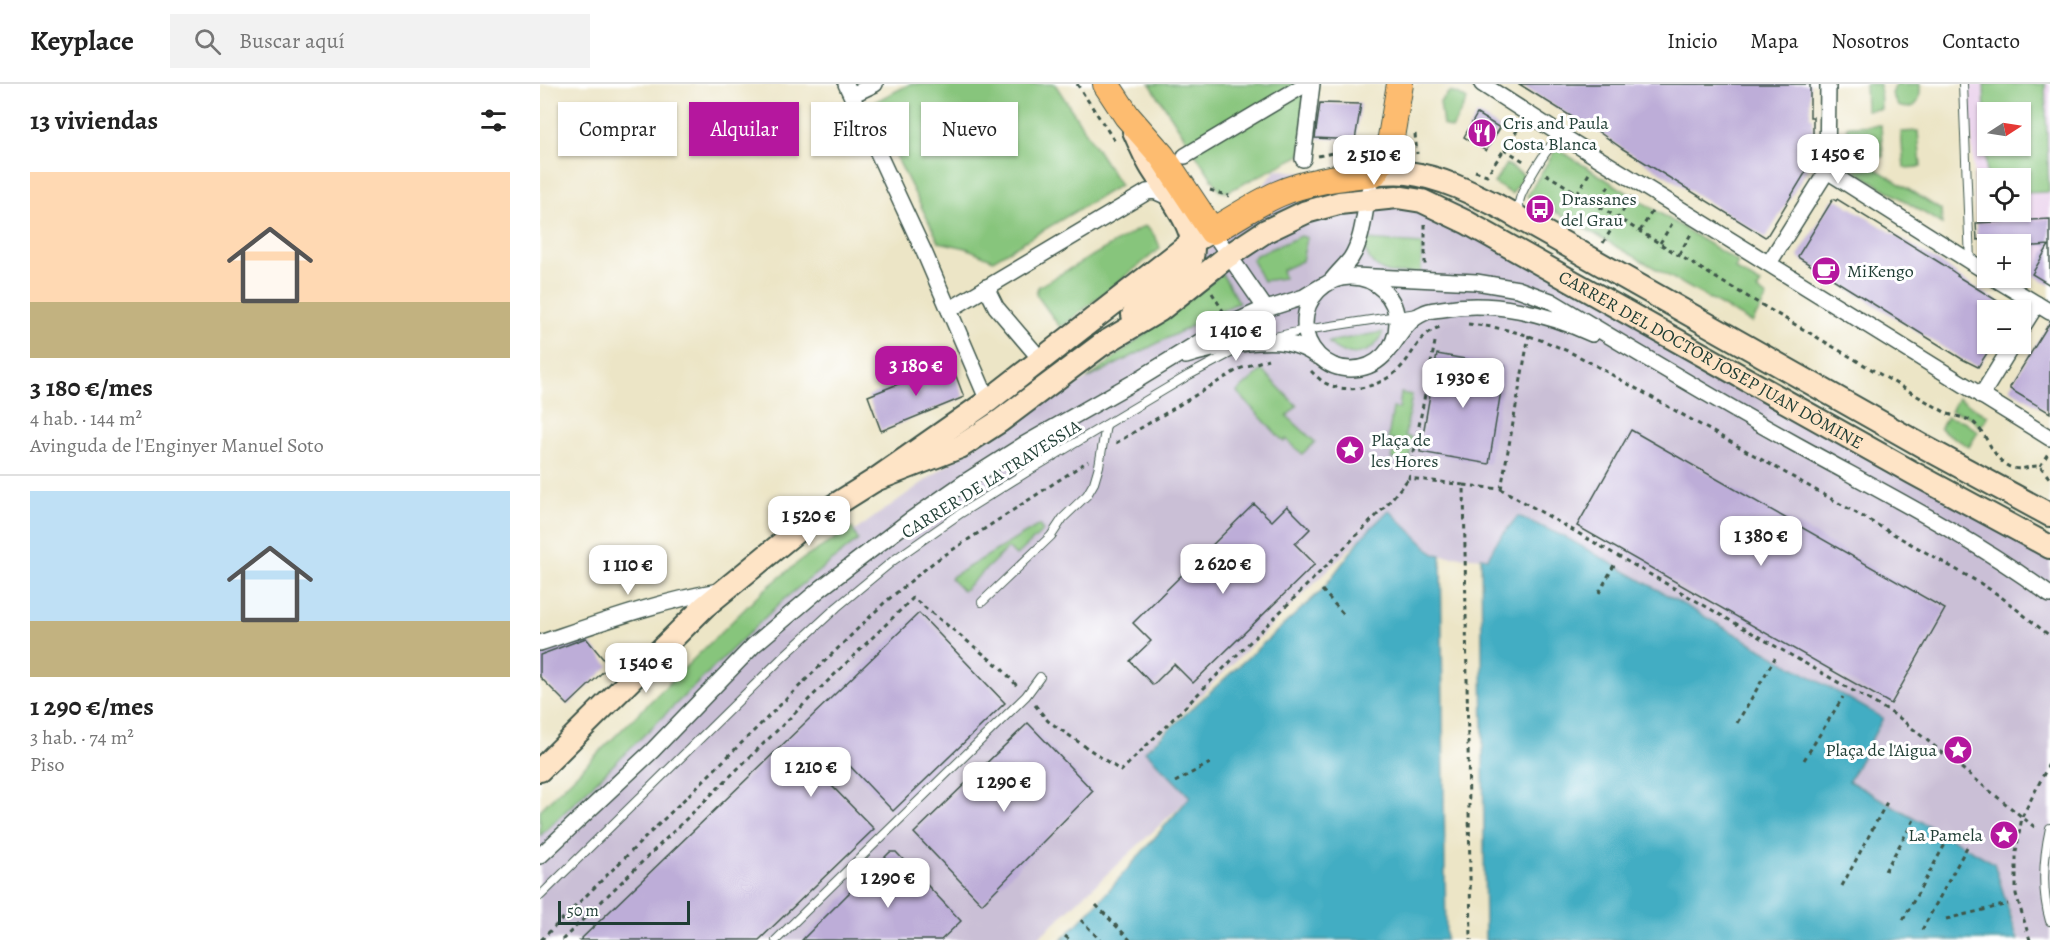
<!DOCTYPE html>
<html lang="es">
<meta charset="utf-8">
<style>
:root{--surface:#fff;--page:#f2f2f2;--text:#222;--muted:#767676;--line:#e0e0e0;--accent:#b5179e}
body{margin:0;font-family:Alegreya,serif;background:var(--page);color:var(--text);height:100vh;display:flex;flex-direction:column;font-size:22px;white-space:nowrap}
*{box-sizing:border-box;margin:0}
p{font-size:20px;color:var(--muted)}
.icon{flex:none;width:33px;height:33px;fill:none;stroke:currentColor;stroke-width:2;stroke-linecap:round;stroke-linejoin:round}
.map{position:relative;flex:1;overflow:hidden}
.sheet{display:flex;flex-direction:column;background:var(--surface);width:540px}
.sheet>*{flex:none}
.guide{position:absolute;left:18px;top:18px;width:570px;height:54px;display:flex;gap:12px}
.needle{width:39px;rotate:78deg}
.fabs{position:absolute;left:1437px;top:18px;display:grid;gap:12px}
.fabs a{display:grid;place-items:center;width:54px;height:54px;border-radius:0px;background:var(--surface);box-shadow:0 2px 4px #0004;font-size:30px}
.scale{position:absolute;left:18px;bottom:15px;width:132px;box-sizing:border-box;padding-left:6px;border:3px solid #1f3d34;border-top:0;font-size:16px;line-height:21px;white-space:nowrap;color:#1f3d34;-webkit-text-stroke:4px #fff;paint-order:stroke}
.price{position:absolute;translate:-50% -51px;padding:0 14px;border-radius:12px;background:#fff;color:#222;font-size:20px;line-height:39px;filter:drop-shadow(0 2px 3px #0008)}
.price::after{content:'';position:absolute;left:50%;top:36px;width:18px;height:14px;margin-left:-9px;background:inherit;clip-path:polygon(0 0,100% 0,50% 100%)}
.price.current{background:var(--accent);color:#fff}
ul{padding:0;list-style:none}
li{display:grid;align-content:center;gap:12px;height:318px;padding:0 30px}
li+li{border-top:2px solid var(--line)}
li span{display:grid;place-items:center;height:186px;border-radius:0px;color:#555}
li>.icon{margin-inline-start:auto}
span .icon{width:108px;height:108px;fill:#fffc;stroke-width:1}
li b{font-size:26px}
h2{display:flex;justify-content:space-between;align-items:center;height:72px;padding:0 30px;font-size:26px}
.tag{padding:0 21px;border-radius:0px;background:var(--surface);box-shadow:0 2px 4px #0004;font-size:21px;line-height:54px}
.tag.current{background:var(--accent);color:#fff}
header{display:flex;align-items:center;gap:36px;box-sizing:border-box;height:84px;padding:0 30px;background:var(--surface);border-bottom:2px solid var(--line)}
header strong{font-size:28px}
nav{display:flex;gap:33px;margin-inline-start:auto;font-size:21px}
.search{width:420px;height:54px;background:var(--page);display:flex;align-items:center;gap:15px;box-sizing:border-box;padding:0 21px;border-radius:0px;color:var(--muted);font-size:22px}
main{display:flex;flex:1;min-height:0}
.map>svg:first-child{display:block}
.built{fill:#ead1ec;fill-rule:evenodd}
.industrial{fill:#cabfd6}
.green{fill:#87c57b;stroke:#538158;stroke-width:1.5;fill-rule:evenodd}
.water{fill:#43adc3;stroke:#31757c;stroke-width:1.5}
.building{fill:#bdadd8}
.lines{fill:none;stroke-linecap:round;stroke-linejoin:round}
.lane-casing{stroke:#3e564a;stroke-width:10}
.street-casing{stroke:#3e564a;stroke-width:18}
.secondary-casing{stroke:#3e564a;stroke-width:26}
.primary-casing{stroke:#3e564a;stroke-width:28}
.path{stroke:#3e564a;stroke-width:3;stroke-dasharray:4.5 4.5;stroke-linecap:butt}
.lane{stroke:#fff;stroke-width:8}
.street{stroke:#fff;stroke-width:15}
.secondary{stroke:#fee4c6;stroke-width:22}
.primary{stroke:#fdbc70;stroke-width:26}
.labels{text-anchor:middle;stroke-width:6;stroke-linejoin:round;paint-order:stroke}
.poi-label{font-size:18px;fill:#1f3d34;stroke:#fff;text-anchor:start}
.street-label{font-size:18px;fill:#1f3d34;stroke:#fff}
</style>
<header>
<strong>Keyplace</strong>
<div class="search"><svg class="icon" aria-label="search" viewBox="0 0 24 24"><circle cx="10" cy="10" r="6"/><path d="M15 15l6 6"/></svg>Buscar aquí</div>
<nav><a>Inicio</a><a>Mapa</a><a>Nosotros</a><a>Contacto</a></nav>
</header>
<main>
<section class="sheet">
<h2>13 viviendas<svg class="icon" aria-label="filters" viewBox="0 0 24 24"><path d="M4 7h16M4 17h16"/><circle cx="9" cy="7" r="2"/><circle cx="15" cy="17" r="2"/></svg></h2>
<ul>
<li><span style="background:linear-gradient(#ffd9b3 70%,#c2b280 0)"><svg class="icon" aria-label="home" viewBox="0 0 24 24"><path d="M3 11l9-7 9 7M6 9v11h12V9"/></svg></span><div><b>3 180 €/mes</b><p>4 hab. · 144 m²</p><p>Avinguda de l'Enginyer Manuel Soto</p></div></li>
<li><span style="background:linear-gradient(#bfe0f5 70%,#c2b280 0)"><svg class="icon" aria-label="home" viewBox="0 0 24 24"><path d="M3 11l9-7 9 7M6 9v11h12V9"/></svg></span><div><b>1 290 €/mes</b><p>3 hab. · 74 m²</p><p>Piso</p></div></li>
</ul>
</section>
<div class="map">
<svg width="1510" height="856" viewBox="0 0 1510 856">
<rect width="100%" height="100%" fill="#fff"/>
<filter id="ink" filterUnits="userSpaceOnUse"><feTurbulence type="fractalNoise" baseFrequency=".0167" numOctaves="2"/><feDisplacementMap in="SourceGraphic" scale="12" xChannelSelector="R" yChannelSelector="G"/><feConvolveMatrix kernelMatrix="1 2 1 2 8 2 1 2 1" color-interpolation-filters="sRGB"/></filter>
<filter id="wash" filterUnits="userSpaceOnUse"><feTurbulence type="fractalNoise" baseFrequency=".008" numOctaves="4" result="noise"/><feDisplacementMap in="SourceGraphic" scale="24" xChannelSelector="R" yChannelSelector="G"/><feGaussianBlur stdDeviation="1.35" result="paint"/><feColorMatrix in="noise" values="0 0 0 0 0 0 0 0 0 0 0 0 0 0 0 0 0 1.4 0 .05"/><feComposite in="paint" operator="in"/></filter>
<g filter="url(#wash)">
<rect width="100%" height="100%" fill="#ece5c6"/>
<!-- built -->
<path class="built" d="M1429,0H1510V201L1481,182L1480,160H1450L1449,154L1437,156ZM1448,28H1480V62H1448ZM1448,94H1480V128H1448Z"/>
<!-- industrial -->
<polygon class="industrial" points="737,85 897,109 1046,206 1510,472 1510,856 1479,856 1468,820 1309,697 1342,634 1027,454 979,432 956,459 948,474 894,471 849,426 605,666 650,713 496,856 0,856 0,742 267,481 455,347 570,282"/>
<!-- green -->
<g class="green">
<polygon points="370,0 515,0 580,101 453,176 426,164 399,158 330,20"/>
<polygon points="610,0 765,0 761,71 687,108 680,107"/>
<polygon points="1325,0 1340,0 1341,25 1326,26"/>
<path d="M1356,0H1380C1381,17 1377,28 1358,22L1352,10Z"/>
<path d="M1444,0H1505L1509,108L1481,109L1480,94H1448L1447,104ZM1448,28H1480V62H1448Z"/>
<polygon points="909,8 918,10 927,16 912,45 903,41 900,18"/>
<polygon points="1341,41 1343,73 1309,75 1307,42"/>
<polygon points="1378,47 1381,83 1364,84 1361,48"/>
<polygon points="1019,66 1198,178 1195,185 1221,200 1217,206 1227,213 1212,239 987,112 1014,68"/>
<polygon points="966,80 984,91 972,110 954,99"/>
<polygon points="1333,83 1401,126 1402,140 1314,86"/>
<path d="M604,142C611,145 619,157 620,165L617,167L524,241L519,242L496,210L498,203Z"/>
<polygon points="761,152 767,154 762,177 742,186 744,194 723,197 712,176 716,171"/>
<path d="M826,156L882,160L881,188C860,189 843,195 829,174C825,167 825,164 826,156Z"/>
<polygon points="682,190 699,218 547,295"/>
<path d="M843,248C834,272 806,277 788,258Z"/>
<polygon points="722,286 757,322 747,332 775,358 762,370 746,355 744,358 697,308"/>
<polygon points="861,309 872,311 865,352 873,354 869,377 852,375 855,356 848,355 853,324 859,325"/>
<polygon points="1418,314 1448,332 1441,343 1427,331 1411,327"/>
<polygon points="1407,333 1424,337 1438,348 1429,363 1400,345"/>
<polygon points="499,441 503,447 476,472 468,464 423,507 410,494"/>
<polygon points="312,444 318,456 243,516 0,752 0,726 223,507 261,476"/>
</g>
<!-- water -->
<g class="water">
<polygon points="849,426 894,470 901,471 906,856 521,856 556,821 650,713 605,667 782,506 823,452"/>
<polygon points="978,432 1027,454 1343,634 1309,697 1454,779 1478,856 945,856 941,473 948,474 956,459"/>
</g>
<g id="blocks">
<!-- building -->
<g class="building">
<polygon points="979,0 1270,0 1270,33 1273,33 1273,76 1227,152 1225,153 1083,65 1046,39 1045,41"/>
<polygon points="780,19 821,20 815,56 775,54"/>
<polygon points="937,30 960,44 946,67 924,53"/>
<polygon points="1293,115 1296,117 1297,115 1402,180 1418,191 1417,192 1472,226 1448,226 1448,260 1453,260 1438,283 1422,275 1259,174 1258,172"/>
<polygon points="1510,135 1510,201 1492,190 1509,161 1480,163 1480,160 1450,160 1449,154 1437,156 1436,139"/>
<polygon points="1510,238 1510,329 1470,305 1470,303"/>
<polygon points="897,270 965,282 949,380 880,368"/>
<polygon points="411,279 424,313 341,347 328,312"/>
<polygon points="1091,346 1405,525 1351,620 1037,442"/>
<polygon points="714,420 732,437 747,422 770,445 755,460 775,480 653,599 634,580 613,601 590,577 611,557 593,539"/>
<polygon points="379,529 465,619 353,727 310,682 291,701 334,745 219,856 40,856"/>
<polygon points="46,554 69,582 28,621 0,593 0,571"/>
<polygon points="488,639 553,707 442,820 374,749"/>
<polygon points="350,768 356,768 421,837 401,856 262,856"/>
</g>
</g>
</g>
<g filter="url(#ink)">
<use href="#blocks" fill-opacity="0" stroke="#3e564a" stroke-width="1.5"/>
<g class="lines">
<!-- lane casing -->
<g class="lane-casing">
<g id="lane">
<polyline points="1423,0 1430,178"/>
<path d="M980,129C980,127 979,122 979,120C979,108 1006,66 1015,57L1024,55"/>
<polyline points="735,253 765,246 877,229"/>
<polyline points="442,518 511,452 523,434 547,411 554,399 559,382 566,341"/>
<path d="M1510,744C1503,776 1501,806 1510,837"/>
<polyline points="0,812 245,571 297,523 354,476 421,429 490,386 649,291 698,265"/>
<polyline points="236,856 486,612 500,593"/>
</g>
</g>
<!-- street casing -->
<g class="street-casing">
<g id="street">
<polyline points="306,0 385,170 448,317"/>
<polyline points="942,0 1029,56 1510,354"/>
<polyline points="318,8 335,0"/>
<polyline points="645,72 766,0"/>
<polyline points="763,75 772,0"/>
<polyline points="1287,87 1448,189"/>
<polyline points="672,147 726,225"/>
<polyline points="1229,179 1287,87 1288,0"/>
<path d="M814,192L936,198L978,205L1011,217C1093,266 1175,316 1259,362C1344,409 1432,453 1510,511"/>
<circle cx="811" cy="239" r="46"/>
<polyline points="1454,194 1510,228"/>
<path d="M792,196C798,188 806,181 811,174C826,151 824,115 834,89"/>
<polyline points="446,203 456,223 502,277"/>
<polyline points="409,226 607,108 614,107 630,114"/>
<polyline points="1480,247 1497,220"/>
<path d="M852,262C861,249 869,235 884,229C889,226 896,226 902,225C952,216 1006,229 1052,250"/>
<path d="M646,272C672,264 720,254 746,259C757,261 768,266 777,272"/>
<polyline points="1441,312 1473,260"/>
<path d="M0,559C62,538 119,517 184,506"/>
<polyline points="0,772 112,667 214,561 280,505 369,437 428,396 483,361 594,298 684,243 717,228 764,213 782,202"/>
</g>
</g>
<!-- secondary casing -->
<g class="secondary-casing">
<g id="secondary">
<path d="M834,89C845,89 857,88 868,89C900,93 930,108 958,122L1386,364L1510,431"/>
<path d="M593,231L647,183C669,154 624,106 610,81C604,70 599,58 594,47"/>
<path id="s1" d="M335,396L420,363L460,337L561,261L620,226L688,172L726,147L766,128L799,119L857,113L882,117L926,138L1373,389L1510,463"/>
<polyline points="0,686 164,523 268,438 335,396 448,317 652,158 672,147"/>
</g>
</g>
<!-- primary casing -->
<g class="primary-casing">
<path id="primary" d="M566,0L587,32L622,72L672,147C694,135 715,120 738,110C767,97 802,93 834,89L849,65L860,0"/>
</g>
<!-- path -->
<g class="path">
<polyline points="537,0 576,59"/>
<polyline points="875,50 877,70"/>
<polyline points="964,65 985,78"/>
<polyline points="778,72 827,62"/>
<polyline points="935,87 947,91 980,42"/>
<path d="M1006,90L1186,200L1408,330C1417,333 1426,333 1434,339C1448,351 1455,380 1473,384C1482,387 1491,381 1500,382L1510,395"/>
<polyline points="670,106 689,112"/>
<polyline points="1037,109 1050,88"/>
<polyline points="1057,121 1070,100"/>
<polyline points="885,140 885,181"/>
<polyline points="1100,147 1113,126"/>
<polyline points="1063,159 1092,112"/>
<polyline points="1120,159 1133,138"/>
<polyline points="1139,170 1151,150"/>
<polyline points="672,209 683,227"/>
<path d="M928,240C972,244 1004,255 1044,275L1440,499L1460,512L1510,552"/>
<polyline points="895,258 869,394 924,401 931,856"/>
<path d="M771,287C775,291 780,296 785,299C808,311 841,303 859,285C874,271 878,250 900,243"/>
<polyline points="576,359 699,285 728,275"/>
<polyline points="1500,382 1509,368"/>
<polyline points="924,401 961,405 1357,632 1497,745"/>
<polyline points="961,405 989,251"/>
<polyline points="782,506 805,532"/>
<polyline points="1059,509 1074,481"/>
<polyline points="495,621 508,637 581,687 844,424 869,394"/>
<polyline points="1197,639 1235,574"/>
<polyline points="1264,676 1303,613"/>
<polyline points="635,698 670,679"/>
<polyline points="1345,787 1375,734"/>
<polyline points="1302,802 1347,718"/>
<polyline points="556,821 590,856"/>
<polyline points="1406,835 1468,820"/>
<polyline points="541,836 560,856"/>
<polyline points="1363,836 1409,753"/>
<polyline points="1382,846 1427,763"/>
<polyline points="525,852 530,856"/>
<polyline points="1,856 344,519 394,478 548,377"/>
<polyline points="22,856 373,514 461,584 478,603"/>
<polyline points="1490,856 1476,810 1476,768 1482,733 1510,678"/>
</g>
<!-- lane -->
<use href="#lane" class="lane"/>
<!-- street -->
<use href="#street" class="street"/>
<!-- secondary -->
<use href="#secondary" class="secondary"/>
<!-- primary -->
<use href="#primary" class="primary"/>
</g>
</g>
<!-- icons -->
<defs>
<g id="restaurant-disc" transform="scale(1.5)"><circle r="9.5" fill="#b5179e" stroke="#fff"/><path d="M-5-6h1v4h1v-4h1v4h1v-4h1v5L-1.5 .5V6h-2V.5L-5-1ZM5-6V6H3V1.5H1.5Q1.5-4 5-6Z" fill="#fff"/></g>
<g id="bus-disc" transform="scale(1.5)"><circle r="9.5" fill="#b5179e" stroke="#fff"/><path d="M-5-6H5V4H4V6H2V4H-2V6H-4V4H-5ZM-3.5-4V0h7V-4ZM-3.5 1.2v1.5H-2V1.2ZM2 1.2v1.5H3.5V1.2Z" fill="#fff"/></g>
<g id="cafe-disc" transform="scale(1.5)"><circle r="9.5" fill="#b5179e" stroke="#fff"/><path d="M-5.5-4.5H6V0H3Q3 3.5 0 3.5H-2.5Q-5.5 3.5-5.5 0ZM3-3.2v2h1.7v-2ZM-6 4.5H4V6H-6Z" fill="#fff"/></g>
<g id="sight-disc" transform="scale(1.5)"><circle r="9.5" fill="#b5179e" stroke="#fff"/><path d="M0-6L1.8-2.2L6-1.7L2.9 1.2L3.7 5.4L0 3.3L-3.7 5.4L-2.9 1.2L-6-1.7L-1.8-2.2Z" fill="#fff"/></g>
</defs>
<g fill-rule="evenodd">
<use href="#restaurant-disc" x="942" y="49"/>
<use href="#bus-disc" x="1000" y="125"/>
<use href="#cafe-disc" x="1286" y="187"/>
<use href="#sight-disc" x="810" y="366"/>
<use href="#sight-disc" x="1418" y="666"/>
<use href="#sight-disc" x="1464" y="751"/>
</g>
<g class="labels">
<!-- poi labels -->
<g class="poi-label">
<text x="963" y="45">Cris and Paula<tspan x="963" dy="21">Costa Blanca</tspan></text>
<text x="1021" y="121">Drassanes<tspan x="1021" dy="21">del Grau</tspan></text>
<text x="1307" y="193">MiKengo</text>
<text x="831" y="362">Plaça de<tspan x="831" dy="21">les Hores</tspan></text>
<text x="1397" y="672" text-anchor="end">Plaça de l'Aigua</text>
<text x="1443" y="757" text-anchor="end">La Pamela</text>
</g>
<!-- street labels -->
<g class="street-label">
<text dy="6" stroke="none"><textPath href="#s1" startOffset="958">CARRER DEL DOCTOR JOSEP JUAN DÒMINE</textPath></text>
<text transform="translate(451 395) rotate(-32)" y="6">CARRER DE LA TRAVESSIA</text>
</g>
</g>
</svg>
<div class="fabs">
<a><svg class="needle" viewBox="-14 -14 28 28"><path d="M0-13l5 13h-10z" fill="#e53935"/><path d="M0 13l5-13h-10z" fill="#767676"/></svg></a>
<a><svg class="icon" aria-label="locate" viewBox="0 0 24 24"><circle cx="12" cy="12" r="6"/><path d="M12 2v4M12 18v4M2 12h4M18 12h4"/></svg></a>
<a>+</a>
<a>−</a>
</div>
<div class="scale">50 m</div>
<b class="price" style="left:1298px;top:101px">1 450 €</b>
<b class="price" style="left:834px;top:102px">2 510 €</b>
<b class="price" style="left:696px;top:278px">1 410 €</b>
<b class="price current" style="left:376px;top:313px">3 180 €</b>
<b class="price" style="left:923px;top:325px">1 930 €</b>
<b class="price" style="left:269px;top:463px">1 520 €</b>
<b class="price" style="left:1221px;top:483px">1 380 €</b>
<b class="price" style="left:683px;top:511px">2 620 €</b>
<b class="price" style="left:88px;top:512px">1 110 €</b>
<b class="price" style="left:106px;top:610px">1 540 €</b>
<b class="price" style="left:271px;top:714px">1 210 €</b>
<b class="price" style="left:464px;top:729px">1 290 €</b>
<b class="price" style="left:348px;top:825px">1 290 €</b>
<div class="guide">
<a class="tag">Comprar</a>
<a class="tag current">Alquilar</a>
<a class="tag">Filtros</a>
<a class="tag">Nuevo</a>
</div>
</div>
</main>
